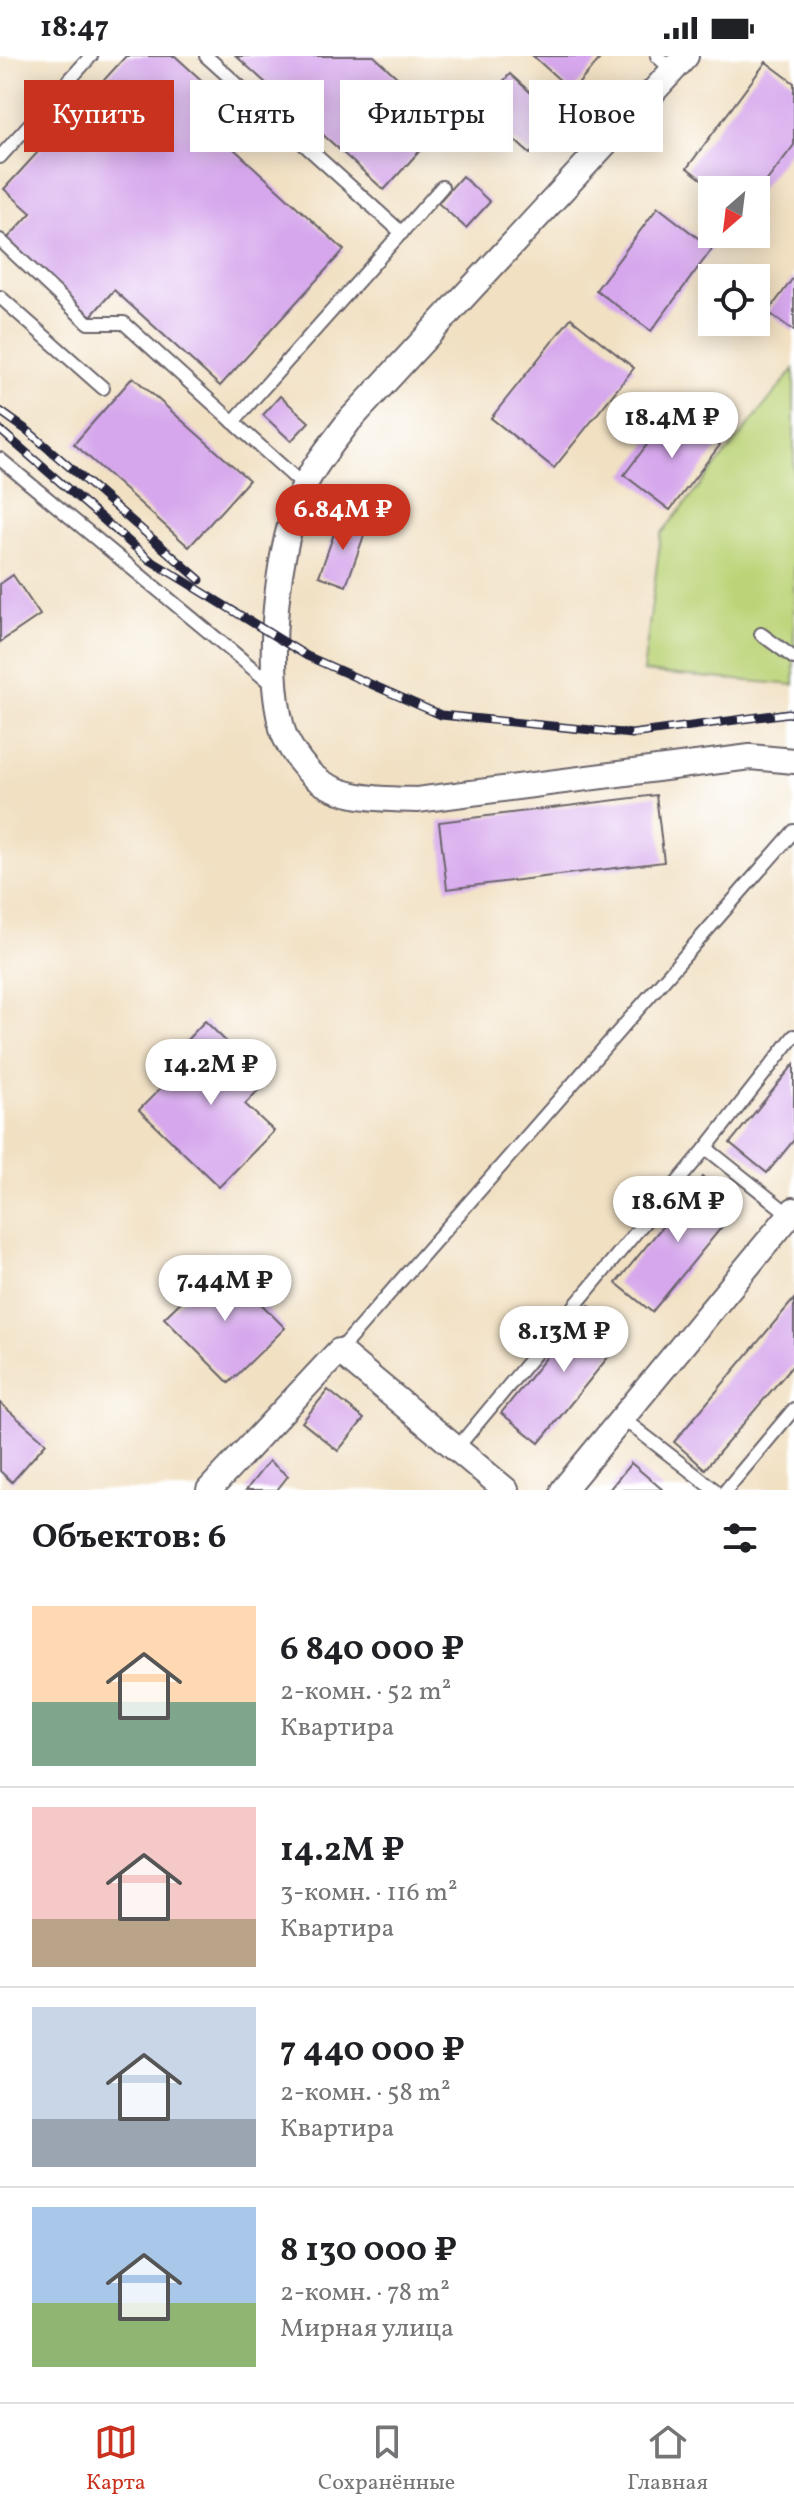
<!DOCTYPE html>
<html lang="ru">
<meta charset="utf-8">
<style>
:root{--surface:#fff;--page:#f6f6f6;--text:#202124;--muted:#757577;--line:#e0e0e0;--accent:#c8321e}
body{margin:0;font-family:Vollkorn,serif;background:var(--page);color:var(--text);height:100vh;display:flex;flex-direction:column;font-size:30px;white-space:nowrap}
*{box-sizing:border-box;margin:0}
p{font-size:26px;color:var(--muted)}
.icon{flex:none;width:44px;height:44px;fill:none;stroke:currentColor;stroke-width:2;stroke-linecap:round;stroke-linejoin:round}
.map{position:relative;height:1434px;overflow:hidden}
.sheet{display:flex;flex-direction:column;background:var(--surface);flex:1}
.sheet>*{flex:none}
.hud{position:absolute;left:24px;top:24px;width:746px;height:72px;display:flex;gap:16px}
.needle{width:52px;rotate:208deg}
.fabs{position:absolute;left:698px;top:120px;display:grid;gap:16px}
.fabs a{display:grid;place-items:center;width:72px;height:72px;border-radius:0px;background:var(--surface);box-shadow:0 4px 20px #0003;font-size:40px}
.price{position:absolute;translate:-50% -68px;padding:0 18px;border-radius:28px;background:#fff;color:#222;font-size:26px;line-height:52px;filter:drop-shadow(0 2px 4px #0008)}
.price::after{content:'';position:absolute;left:50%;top:48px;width:24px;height:18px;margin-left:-12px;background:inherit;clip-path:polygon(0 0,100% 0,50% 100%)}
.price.selected{background:var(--accent);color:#fff}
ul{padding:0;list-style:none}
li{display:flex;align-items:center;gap:24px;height:200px;padding:0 32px}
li+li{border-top:2px solid var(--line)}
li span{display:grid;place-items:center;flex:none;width:224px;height:160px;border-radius:0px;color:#555}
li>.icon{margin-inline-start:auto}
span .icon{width:96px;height:96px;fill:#fffc;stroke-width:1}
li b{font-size:34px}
h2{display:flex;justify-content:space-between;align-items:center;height:96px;padding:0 32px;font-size:34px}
.chip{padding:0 28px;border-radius:0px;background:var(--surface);box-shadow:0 4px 20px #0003;font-size:28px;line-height:72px}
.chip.selected{background:var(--accent);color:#fff}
.status{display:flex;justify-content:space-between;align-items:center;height:56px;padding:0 40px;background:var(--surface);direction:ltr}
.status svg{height:22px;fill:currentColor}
.dock{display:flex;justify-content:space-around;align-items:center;height:112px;border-top:2px solid var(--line);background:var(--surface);font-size:22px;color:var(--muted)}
.dock a{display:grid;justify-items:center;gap:4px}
.dock .selected{color:var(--accent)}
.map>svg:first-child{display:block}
.green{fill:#bcd478;stroke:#6f7b5a;stroke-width:2}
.building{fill:#d6a7ec}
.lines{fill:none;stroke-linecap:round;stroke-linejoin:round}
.service-casing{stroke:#6a646a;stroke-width:16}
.minor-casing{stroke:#6a646a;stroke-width:28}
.service{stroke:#fff;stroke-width:12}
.minor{stroke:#fff;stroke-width:24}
.rail-casing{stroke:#22223b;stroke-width:9}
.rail{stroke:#fff;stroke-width:6;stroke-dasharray:18;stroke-linecap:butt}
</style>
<div class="status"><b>18:47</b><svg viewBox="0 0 49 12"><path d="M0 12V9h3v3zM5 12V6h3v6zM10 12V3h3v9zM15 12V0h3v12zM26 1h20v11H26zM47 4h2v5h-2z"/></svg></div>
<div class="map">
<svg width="794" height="1434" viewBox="0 0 794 1434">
<rect width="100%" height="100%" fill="#fff"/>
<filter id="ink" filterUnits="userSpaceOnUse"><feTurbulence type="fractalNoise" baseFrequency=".0125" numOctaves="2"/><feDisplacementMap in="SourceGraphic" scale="16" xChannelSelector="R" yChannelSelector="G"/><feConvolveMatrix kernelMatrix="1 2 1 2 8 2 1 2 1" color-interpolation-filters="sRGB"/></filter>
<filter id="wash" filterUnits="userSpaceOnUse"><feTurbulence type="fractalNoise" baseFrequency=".006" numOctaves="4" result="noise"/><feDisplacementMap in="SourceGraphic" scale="32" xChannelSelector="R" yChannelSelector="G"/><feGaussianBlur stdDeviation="1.8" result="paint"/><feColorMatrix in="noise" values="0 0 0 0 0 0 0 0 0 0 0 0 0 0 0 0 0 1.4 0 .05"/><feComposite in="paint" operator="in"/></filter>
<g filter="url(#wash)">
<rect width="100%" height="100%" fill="#f1e0c2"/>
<!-- green -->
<polygon class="green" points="794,313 794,629 643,616 661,478"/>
<g id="blocks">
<!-- building -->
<g class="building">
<polygon points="126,0 175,0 254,72 234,93 344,194 220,330 114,234 91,260 6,184 31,157 4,133"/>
<polygon points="236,0 374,0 446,66 384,134"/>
<polygon points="533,0 595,0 599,4 572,35"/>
<polygon points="766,6 794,27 794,89 756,139 756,134 716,134 687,112"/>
<polygon points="510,18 561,64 530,98 479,52"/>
<polygon points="462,120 490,146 466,172 438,147"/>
<polygon points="658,151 712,193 651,275 596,234"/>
<polygon points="794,221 794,275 768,256"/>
<polygon points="571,262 634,312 554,412 491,362"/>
<polygon points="133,321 249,424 189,491 74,388"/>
<polygon points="280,340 309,366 291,385 263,359"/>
<polygon points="674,353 720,389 670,454 624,419"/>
<polygon points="340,461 367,471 346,530 319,520"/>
<polygon points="13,519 40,559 0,586 0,528"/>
<polygon points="656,739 664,806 447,833 439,766"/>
<polygon points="205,965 267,1025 245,1048 274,1075 219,1131 139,1054 193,999 182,989"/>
<polygon points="794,1008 794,1084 767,1117 730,1087"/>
<polygon points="703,1121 739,1150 652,1256 616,1227"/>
<polygon points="221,1207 285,1272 229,1327 164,1262"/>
<polygon points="794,1243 794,1308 705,1413 674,1386"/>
<polygon points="589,1249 626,1279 539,1387 501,1357"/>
<polygon points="328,1334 364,1363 338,1395 302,1366"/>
<polygon points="0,1347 46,1387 12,1426 0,1415"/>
<polygon points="269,1405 288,1420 277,1434 246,1434"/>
<polygon points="631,1407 663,1434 609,1434"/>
</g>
</g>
</g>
<g filter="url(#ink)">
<use href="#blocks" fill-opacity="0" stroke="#6a646a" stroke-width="2"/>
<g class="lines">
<!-- service casing -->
<g class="service-casing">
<g id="service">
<polyline points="206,0 402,177"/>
<polyline points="657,0 672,14"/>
<polyline points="0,101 91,0"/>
<polyline points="0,184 88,267 124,267 304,430"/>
<polyline points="0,241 103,332"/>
<polyline points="233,366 442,131"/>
<polyline points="0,403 275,631"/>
<polyline points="761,578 794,602"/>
<polyline points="706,1092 794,980"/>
<polyline points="339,1295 794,775"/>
<polyline points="622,1362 715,1434"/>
<polyline points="456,1393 706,1092 790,1159"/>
<polyline points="726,1434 794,1353"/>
</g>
</g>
<!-- minor casing -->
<g class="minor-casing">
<g id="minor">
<path d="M686,0L349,365C334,386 314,408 304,431C276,491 265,609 282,672C285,685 298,704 307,714C334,744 380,743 417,744L750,701L794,705"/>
<polyline points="209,1434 339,1295 506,1434"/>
<polyline points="563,1434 794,1154"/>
</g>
</g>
<!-- service -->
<use href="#service" class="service"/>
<!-- minor -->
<use href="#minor" class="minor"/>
<!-- rail casing -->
<g class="rail-casing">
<g id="rail">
<polyline points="0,355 28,375 200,524"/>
<polyline points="0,374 150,504 307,600 441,659 632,678 788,657 794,658"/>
</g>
</g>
<!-- rail -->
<use href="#rail" class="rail"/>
</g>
</g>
</svg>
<div class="fabs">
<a><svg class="needle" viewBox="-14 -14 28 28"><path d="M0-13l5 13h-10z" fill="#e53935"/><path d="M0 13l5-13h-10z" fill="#757577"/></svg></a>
<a><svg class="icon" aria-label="locate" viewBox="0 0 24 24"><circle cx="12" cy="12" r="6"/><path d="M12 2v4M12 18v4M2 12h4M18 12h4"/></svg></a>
</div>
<b class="price" style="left:672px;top:404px">18.4M ₽</b>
<b class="price selected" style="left:343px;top:496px">6.84M ₽</b>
<b class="price" style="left:211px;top:1051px">14.2M ₽</b>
<b class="price" style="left:678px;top:1188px">18.6M ₽</b>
<b class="price" style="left:225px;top:1267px">7.44M ₽</b>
<b class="price" style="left:564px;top:1318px">8.13M ₽</b>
<div class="hud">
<a class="chip selected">Купить</a>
<a class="chip">Снять</a>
<a class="chip">Фильтры</a>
<a class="chip">Новое</a>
</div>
</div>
<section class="sheet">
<h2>Объектов: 6<svg class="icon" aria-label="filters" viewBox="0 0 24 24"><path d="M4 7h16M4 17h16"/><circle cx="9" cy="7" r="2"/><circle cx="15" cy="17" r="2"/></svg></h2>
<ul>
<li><span style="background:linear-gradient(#ffd9b3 60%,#7fa58c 0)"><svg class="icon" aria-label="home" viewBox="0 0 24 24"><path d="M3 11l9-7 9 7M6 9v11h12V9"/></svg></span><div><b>6 840 000 ₽</b><p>2-комн. · 52 m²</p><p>Квартира</p></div></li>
<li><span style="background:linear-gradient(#f6c9c9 70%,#b9a48a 0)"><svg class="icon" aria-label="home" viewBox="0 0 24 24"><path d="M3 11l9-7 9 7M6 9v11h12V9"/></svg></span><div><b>14.2M ₽</b><p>3-комн. · 116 m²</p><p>Квартира</p></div></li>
<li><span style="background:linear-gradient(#c9d6e8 70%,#9aa5b1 0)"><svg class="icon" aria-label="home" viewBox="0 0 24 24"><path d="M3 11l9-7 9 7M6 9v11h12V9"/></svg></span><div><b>7 440 000 ₽</b><p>2-комн. · 58 m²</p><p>Квартира</p></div></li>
<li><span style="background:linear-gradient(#a9c7e8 60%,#8fb573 0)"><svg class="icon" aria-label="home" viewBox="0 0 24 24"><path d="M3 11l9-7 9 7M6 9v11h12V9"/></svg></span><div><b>8 130 000 ₽</b><p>2-комн. · 78 m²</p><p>Мирная улица</p></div></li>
</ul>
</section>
<nav class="dock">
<a class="selected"><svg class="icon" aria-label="map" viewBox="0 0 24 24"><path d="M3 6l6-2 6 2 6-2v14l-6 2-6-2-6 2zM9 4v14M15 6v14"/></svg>Карта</a>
<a><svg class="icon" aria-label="saved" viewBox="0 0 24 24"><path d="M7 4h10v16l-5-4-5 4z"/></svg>Сохранённые</a>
<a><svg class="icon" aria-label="home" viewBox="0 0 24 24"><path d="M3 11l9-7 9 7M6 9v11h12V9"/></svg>Главная</a>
</nav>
